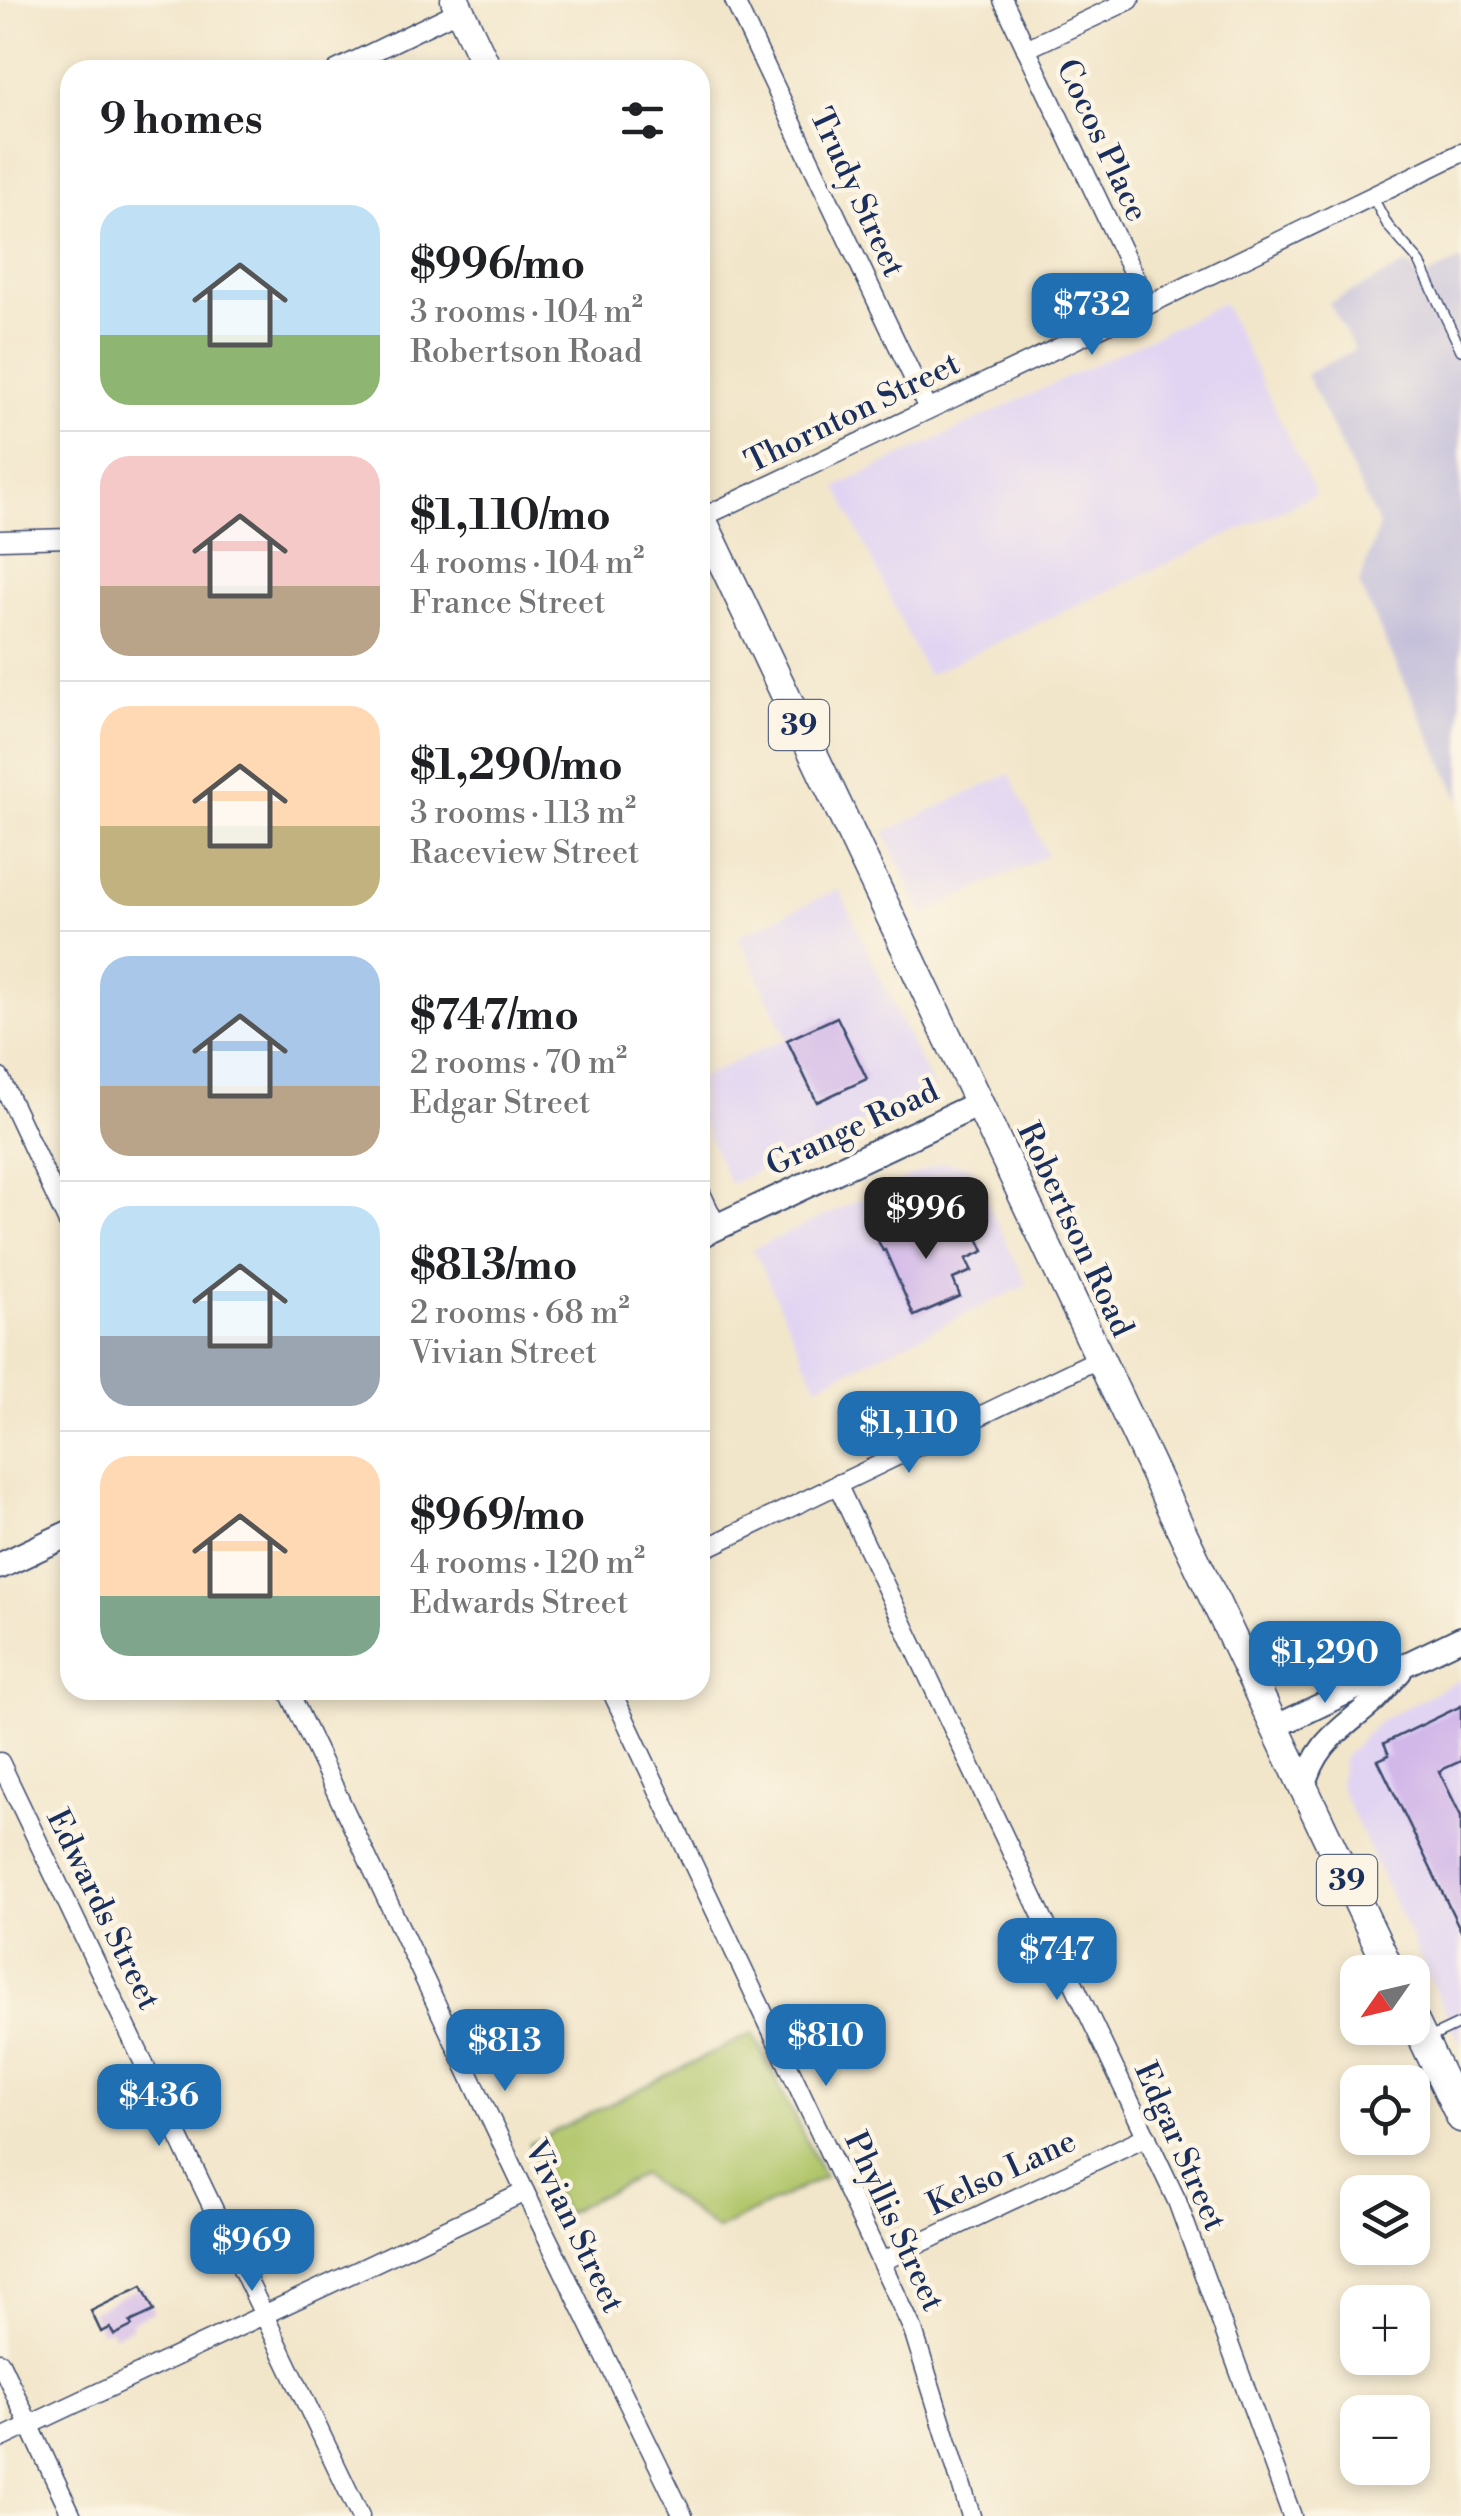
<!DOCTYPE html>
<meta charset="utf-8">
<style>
:root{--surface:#fff;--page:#f6f6f6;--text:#202124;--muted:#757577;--line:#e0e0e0;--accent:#1f6fb2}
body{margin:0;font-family:"Libre Bodoni",serif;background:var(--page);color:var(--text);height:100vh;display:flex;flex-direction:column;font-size:38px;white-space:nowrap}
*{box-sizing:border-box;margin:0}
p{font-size:32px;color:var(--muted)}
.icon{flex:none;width:55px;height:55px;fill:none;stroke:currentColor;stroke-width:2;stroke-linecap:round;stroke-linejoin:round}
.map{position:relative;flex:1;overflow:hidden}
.side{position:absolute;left:60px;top:60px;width:650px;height:1640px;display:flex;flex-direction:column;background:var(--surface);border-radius:30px;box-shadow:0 5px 15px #0003}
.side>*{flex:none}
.needle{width:65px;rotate:236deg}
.fabs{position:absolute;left:1340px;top:1955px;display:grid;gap:20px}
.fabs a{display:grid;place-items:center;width:90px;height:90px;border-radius:20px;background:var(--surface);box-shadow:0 5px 15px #0003;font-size:50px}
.price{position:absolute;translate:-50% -85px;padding:0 22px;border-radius:20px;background:var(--accent);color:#fff;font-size:32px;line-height:65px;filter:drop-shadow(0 2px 5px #0008)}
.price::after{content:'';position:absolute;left:50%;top:60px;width:30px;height:22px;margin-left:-15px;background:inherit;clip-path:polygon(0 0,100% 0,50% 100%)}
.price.active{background:#222;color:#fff}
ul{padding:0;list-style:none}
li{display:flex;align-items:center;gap:30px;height:250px;padding:0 40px}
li+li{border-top:2px solid var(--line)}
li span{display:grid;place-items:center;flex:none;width:280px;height:200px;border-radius:30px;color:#555}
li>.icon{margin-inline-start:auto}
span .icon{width:120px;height:120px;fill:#fffc;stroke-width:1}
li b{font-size:42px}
h2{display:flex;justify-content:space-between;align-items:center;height:120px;padding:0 40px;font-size:42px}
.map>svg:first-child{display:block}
.built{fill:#e1d4f3}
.industrial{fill:#c5c0da}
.green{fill:#b1c66b;stroke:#667a64;stroke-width:2.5}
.building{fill:#d2b7e9}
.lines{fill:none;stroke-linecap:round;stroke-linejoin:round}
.service-casing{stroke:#3b4a6e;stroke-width:12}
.minor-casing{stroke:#3b4a6e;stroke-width:21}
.tertiary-casing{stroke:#3b4a6e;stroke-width:26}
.secondary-casing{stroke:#3b4a6e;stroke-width:29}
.primary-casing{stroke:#3b4a6e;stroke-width:31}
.service{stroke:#fff;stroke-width:9}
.minor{stroke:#fff;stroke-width:18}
.tertiary{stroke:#fff;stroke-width:22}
.secondary{stroke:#fff;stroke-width:25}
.primary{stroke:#fff;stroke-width:28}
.labels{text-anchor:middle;stroke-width:9;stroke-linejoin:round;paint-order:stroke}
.shield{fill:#fcf5e5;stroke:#5e6a86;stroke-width:2.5}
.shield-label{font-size:30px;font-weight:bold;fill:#1b2f5e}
.street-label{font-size:32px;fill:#1b2f5e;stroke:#fcf5e5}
</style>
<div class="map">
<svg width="1461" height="2516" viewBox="0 0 1461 2516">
<rect width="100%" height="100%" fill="#fcf5e5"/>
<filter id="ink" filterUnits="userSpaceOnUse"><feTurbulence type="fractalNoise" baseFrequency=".01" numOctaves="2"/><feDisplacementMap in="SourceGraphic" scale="20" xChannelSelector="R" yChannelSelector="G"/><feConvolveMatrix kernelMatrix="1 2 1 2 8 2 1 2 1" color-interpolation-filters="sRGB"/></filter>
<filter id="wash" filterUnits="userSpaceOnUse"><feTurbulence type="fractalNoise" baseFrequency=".0048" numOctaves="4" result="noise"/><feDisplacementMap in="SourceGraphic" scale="40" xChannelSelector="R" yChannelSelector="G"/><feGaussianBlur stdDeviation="2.25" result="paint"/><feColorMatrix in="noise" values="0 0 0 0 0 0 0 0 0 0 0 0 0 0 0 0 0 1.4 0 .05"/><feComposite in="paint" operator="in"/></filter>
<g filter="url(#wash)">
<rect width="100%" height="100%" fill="#f2e6ca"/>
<!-- built -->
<g class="built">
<polygon points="1223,303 1316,494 927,675 837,487"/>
<polygon points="1010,774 1047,855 923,915 885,832"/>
<polygon points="839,889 933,1089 730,1184 700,1118 700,1078 787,1038 739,936"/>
<polygon points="942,1162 970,1166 1027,1285 817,1385 753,1249"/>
<polygon points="1461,1679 1461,2045 1339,1785 1344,1757 1379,1721"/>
</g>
<!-- industrial -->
<polygon class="industrial" points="1461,260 1461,801 1359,585 1379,526 1306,374 1355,350 1329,303 1408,264 1419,280"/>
<!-- green -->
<polygon class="green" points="753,2033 824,2177 717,2230 642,2175 564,2213 529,2144"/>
<g id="blocks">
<!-- building -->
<g class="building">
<polygon points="837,1017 867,1079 817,1102 787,1040"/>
<polygon points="903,1211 920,1248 972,1225 984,1251 966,1259 972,1271 953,1279 960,1296 914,1316 885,1250 883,1251 871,1226"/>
<polygon points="1461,1706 1461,1761 1439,1771 1461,1816 1461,1931 1378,1760 1389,1755 1384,1743"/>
<polygon points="142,2286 154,2311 130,2322 132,2326 114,2335 110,2328 101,2332 91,2311"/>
</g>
</g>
</g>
<g filter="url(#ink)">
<use href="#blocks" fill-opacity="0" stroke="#3b4a6e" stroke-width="2.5"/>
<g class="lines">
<!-- service casing -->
<g class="service-casing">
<g id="service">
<polyline points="1372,196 1388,226 1419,261 1461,350"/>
<polyline points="1427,2039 1461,2023"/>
</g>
</g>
<!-- minor casing -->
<g class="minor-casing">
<g id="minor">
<polyline points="734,0 928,409"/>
<polyline points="1003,0 1148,305"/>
<polyline points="1026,49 1130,0"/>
<polyline points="336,70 460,10"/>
<polyline points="701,518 1148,305 1461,153"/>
<polyline points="0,540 70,538"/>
<polyline points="0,1078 70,1227"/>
<polyline points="700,1191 717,1227"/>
<polyline points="837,1484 1177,2201 1292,2516"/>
<polyline points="700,1551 1098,1359"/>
<polyline points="288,1690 525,2192 683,2516"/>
<polyline points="611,1690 913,2330 971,2516"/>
<polyline points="0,1762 360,2516"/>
<polyline points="881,2262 1147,2136"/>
<polyline points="0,2362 72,2516"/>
<polyline points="0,2439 525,2192"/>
</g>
</g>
<!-- tertiary casing -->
<g class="tertiary-casing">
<g id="tertiary">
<polyline points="1275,1727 1461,1638"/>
<path d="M1304,1788C1316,1742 1340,1731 1373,1702C1383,1693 1391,1682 1400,1672"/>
</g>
</g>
<!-- secondary casing -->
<g class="secondary-casing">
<g id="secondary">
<polyline points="700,1235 978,1104"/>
<polyline points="0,1566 70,1533"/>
</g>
</g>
<!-- primary casing -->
<g class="primary-casing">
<g id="primary">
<polyline points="455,0 488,70"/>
<polyline points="700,515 1391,1972"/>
<polyline points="1412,2016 1461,2118"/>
</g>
</g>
<!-- service -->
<use href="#service" class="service"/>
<!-- minor -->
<use href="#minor" class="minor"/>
<!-- tertiary -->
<use href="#tertiary" class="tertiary"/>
<!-- secondary -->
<use href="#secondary" class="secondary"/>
<!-- primary -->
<use href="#primary" class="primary"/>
</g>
</g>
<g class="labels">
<!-- shield labels -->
<g class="shield">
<rect x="769" y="700" width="60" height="50" rx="8"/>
<rect x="1317" y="1855" width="60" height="50" rx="8"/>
</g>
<g class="shield-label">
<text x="799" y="735">39</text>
<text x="1347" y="1890">39</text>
</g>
<!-- street labels -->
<g class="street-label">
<text transform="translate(1103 140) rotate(65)" y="11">Cocos Place</text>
<text transform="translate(858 192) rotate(65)" y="11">Trudy Street</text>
<text transform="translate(852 412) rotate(-26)" y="11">Thornton Street</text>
<text transform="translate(852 1127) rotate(-25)" y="11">Grange Road</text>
<text transform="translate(1076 1229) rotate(65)" y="11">Robertson Road</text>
<text transform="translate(104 1909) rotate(64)" y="11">Edwards Street</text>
<text transform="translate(1181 2146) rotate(66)" y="11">Edgar Street</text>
<text transform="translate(1001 2172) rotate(-25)" y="11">Kelso Lane</text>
<text transform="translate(895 2221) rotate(65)" y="11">Phyllis Street</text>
<text transform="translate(575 2226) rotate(64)" y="11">Vivian Street</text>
</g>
</g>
</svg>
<div class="fabs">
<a><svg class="needle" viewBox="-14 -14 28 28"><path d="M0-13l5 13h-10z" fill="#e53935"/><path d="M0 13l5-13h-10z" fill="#757577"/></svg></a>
<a><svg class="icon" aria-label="locate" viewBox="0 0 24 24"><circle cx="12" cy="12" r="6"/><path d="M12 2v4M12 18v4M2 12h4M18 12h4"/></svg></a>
<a><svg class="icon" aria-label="layers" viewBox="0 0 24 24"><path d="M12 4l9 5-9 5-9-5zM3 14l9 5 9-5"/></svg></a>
<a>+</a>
<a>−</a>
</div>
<b class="price" style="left:1092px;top:358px">$732</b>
<b class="price active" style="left:926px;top:1262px">$996</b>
<b class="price" style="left:909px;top:1476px">$1,110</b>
<b class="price" style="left:1325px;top:1706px">$1,290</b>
<b class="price" style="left:1057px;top:2003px">$747</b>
<b class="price" style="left:826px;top:2089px">$810</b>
<b class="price" style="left:505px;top:2094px">$813</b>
<b class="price" style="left:159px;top:2149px">$436</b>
<b class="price" style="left:252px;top:2294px">$969</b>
<section class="side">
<h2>9 homes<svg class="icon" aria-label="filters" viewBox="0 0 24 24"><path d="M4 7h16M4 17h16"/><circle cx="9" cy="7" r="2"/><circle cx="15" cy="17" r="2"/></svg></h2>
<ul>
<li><span style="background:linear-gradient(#bfe0f5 65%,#8fb573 0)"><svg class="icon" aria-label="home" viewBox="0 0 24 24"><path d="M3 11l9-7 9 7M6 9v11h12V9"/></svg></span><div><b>$996/mo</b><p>3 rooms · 104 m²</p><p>Robertson Road</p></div></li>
<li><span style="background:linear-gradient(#f6c9c9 65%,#b9a48a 0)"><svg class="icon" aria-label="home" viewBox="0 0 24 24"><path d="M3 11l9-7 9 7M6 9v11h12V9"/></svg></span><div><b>$1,110/mo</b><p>4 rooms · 104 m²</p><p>France Street</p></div></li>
<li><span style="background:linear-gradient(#ffd9b3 60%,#c2b280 0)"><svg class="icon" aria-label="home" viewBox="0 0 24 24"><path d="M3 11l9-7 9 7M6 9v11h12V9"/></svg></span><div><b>$1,290/mo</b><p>3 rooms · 113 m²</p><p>Raceview Street</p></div></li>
<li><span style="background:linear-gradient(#a9c7e8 65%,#b9a48a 0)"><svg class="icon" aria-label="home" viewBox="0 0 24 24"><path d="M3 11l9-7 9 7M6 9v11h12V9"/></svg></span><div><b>$747/mo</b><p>2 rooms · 70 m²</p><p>Edgar Street</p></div></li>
<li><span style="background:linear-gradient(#bfe0f5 65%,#9aa5b1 0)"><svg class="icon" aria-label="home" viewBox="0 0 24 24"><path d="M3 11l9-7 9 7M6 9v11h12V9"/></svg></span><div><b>$813/mo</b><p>2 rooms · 68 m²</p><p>Vivian Street</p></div></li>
<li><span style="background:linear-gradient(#ffd9b3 70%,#7fa58c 0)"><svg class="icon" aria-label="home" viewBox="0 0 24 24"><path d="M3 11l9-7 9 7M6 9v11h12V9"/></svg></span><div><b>$969/mo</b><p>4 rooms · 120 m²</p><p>Edwards Street</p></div></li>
</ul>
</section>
</div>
